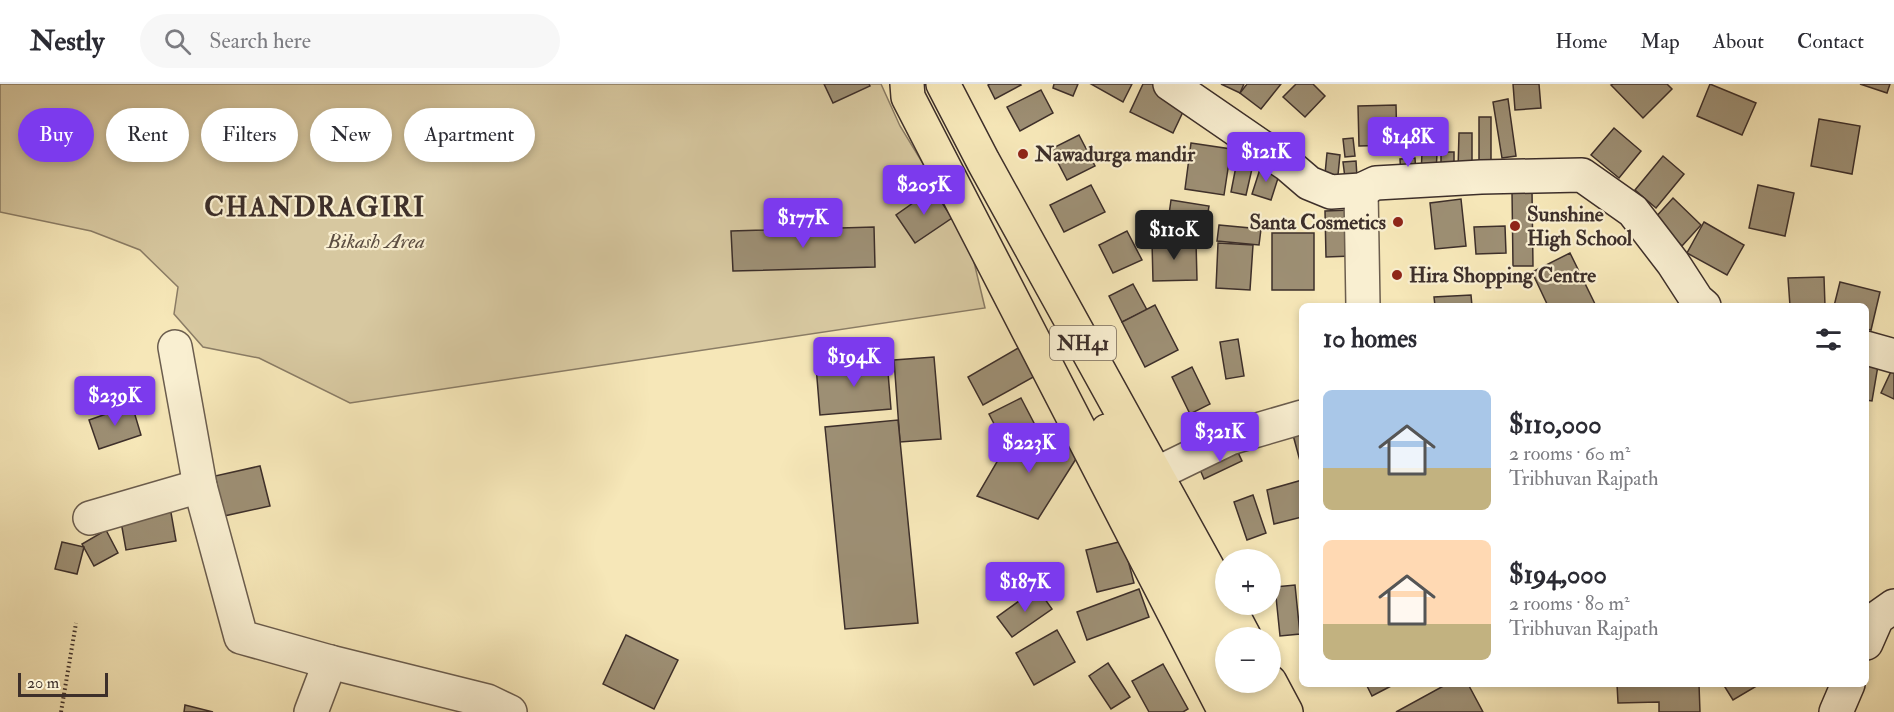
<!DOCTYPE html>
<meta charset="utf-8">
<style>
:root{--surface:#fff;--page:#f7f7f7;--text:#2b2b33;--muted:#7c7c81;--line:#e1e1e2;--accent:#7c3aed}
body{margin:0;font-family:"IM FELL Double Pica",serif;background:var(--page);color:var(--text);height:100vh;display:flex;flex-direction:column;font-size:22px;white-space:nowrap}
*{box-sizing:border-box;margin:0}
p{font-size:20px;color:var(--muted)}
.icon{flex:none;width:33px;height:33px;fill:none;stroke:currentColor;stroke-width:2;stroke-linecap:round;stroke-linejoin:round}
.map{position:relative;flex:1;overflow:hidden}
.side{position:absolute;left:1299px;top:219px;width:570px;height:384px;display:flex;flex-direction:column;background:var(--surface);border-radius:9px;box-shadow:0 3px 9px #0003}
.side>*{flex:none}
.hud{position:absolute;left:18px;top:24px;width:570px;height:54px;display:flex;gap:12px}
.fabs{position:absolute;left:1215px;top:465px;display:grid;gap:12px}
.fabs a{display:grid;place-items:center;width:66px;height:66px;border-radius:50%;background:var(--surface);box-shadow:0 3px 9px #0003;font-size:30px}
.scale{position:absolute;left:18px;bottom:15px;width:90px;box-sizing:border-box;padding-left:6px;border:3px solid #3d2f2a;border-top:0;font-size:16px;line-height:21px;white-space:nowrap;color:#3d2f2a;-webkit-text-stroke:4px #f9efd1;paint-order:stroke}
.price{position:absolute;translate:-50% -51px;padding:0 14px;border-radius:6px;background:var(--accent);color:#fff;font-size:20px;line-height:39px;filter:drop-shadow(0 2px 3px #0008)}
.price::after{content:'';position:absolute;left:50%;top:36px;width:18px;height:14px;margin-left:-9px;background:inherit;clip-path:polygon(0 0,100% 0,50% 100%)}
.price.active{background:#222;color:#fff}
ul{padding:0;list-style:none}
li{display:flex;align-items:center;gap:18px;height:150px;padding:0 24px}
li span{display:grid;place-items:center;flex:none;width:168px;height:120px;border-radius:9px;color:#555}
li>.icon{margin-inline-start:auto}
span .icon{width:72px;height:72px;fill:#fffc;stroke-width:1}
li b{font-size:26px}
h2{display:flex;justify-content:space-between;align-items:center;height:72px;padding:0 24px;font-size:26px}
.tag{padding:0 21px;border-radius:27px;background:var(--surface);box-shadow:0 3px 9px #0003;font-size:21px;line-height:54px}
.tag.active{background:var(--accent);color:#fff}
header{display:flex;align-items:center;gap:36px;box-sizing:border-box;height:84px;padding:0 30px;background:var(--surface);border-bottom:2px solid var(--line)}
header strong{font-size:28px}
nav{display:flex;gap:33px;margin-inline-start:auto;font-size:21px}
.search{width:420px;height:54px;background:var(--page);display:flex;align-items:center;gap:15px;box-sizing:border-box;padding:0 21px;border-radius:33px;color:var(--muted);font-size:22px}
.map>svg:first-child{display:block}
.green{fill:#d7c8a0;stroke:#8a7c65;stroke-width:1.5}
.building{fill:#9d8f74;stroke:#3d2f2a;stroke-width:1.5}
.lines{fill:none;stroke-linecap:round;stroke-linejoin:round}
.street-casing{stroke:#6b5d4e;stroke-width:36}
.secondary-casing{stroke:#3d2f2a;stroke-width:36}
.highway-casing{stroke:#3d2f2a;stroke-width:36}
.path{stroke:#3d2f2a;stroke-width:4;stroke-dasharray:1.5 3;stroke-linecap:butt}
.street{stroke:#f9efd1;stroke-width:33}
.secondary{stroke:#f9efd1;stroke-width:33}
.highway{stroke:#f6e7b8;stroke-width:33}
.poi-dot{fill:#8f2418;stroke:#f9efd1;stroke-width:2}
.labels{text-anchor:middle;stroke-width:4.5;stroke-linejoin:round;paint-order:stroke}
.shield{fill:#f9efd1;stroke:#75695c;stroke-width:1.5}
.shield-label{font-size:20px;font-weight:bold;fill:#3d2f2a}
.poi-label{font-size:21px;font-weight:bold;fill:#3d2f2a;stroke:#f9efd1;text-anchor:start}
.park-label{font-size:21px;font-style:italic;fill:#5c4e42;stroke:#f9efd1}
.district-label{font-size:27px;font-weight:bold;letter-spacing:1.5px;fill:#3d2f2a;stroke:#f9efd1}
</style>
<header>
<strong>Nestly</strong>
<div class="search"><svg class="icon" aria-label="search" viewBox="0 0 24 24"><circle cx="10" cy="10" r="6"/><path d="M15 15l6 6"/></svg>Search here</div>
<nav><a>Home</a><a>Map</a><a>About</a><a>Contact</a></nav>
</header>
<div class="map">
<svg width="1894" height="628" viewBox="0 0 1894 628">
<rect width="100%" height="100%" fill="#f6e7b8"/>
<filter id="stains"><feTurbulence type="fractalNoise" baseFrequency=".00333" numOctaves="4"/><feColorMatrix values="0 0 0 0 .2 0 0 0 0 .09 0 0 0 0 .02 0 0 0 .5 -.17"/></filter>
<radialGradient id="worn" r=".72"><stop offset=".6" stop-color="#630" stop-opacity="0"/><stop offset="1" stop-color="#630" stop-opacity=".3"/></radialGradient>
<!-- green -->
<polygon class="green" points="0,0 881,0 900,42 958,137 973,174 985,224 350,319 259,274 203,263 174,230 178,203 140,166 91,147 0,128"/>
<!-- building -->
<g class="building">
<polygon points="824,0 869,0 870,2 833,19"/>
<polygon points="990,0 1020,0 1021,1 995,15 988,1"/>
<polygon points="1054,0 1078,0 1073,12 1053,4"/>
<polygon points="1091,0 1132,0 1123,18"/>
<polygon points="1143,0 1156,0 1189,15 1173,49 1130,28"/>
<polygon points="1221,0 1244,0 1240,9"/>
<polygon points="1247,0 1281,0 1261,25 1240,9"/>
<polygon points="1296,0 1313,0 1325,12 1305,33 1283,13"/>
<polygon points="1513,0 1539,0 1541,24 1515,26"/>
<polygon points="1613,0 1667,0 1672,5 1643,34 1611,1"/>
<polygon points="1710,0 1756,19 1742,51 1697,32"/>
<polygon points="1860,0 1890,0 1887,9"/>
<polygon points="1041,6 1053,29 1020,47 1007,23"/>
<polygon points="1508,15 1516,72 1502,74 1493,18"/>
<polygon points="1396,21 1397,61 1359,62 1358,22"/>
<polygon points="1479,33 1491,33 1491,78 1479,79"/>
<polygon points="1819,35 1860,42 1852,90 1811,82"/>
<polygon points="1614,44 1641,67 1619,94 1591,71"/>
<polygon points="1459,49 1472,49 1472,86 1458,86"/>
<polygon points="1079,51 1095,82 1067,96 1051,65"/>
<polygon points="1353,54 1355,72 1345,73 1343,55"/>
<polygon points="1191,59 1231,65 1224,111 1185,105"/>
<rect x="1441" y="68" width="13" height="20"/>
<polygon points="1327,69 1340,71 1338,91 1325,90"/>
<polygon points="1422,69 1437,69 1436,90 1421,90"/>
<polygon points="1238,72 1254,76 1246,111 1231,108"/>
<polygon points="1663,72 1684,90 1656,124 1635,106"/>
<polygon points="1415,74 1416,92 1401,93 1400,75"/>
<polygon points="1356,77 1357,93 1345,94 1343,78"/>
<polygon points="1261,82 1280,88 1271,116 1252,110"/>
<polygon points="1091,101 1105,128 1064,148 1050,121"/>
<polygon points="1758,101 1794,109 1785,152 1749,144"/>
<polygon points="933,105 952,134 915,159 896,131"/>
<polygon points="1532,106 1533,182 1513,182 1512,107"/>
<polygon points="1673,114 1701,141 1682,162 1654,135"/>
<polygon points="1461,115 1466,162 1435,165 1430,119"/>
<polygon points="1171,116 1209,122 1203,158 1166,152"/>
<polygon points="1351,126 1352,172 1326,173 1325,127"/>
<polygon points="1704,138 1744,161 1727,191 1687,169"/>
<polygon points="1219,141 1261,145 1259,161 1217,157"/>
<polygon points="1505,142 1506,169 1476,170 1474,143"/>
<polygon points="874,143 875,183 733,187 731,147"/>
<polygon points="1127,147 1142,176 1113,189 1099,161"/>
<rect x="1272" y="149" width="42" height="57"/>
<polygon points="1196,157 1197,196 1153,197 1152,158"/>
<polygon points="1218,159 1253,161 1250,206 1216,204"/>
<polygon points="1570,169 1596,222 1548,222 1532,188"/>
<polygon points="1824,193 1825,222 1790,222 1788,194"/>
<polygon points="1840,198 1880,208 1871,246 1866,245 1866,222 1834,222"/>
<polygon points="1133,200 1147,226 1122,238 1109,212"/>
<polygon points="1471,211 1472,222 1435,222 1434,213"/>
<polygon points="1155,221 1178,266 1145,283 1122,238"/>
<polygon points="1238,255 1244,292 1226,295 1220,258"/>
<polygon points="1020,263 1037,291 983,321 968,293"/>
<polygon points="934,273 941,355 900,358 894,276"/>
<polygon points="1866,274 1879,276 1872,317 1866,316"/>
<polygon points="887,276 891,325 820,331 816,282"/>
<polygon points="1894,281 1894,315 1881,309"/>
<polygon points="1192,283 1210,320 1190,330 1172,293"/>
<polygon points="1021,314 1035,341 1003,357 989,330"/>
<polygon points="132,321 141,351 99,365 89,336"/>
<polygon points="898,336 918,539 845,545 825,343"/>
<polygon points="1042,349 1081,367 1038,435 977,412 1005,364"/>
<polygon points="1302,349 1302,376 1300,377 1293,351"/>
<polygon points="1236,364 1242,377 1204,395 1198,381"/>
<polygon points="260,382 270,422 224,432 215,392"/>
<polygon points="1302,396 1302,433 1274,440 1267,406"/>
<polygon points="1253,411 1266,449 1247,456 1234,418"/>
<polygon points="170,423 176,457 126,466 120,432"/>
<polygon points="106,446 118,469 94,482 82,460"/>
<polygon points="1123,457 1134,499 1097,508 1086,466"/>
<polygon points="62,458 84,463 77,490 55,485"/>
<polygon points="1295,501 1300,550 1280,552 1275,503"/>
<polygon points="1037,504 1052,525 1012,553 997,533"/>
<polygon points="1139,505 1149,533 1087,556 1077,528"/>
<polygon points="1057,546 1075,578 1034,601 1016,569"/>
<polygon points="626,551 678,576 654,625 603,600"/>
<polygon points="1108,579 1130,613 1111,625 1089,592"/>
<polygon points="1163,580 1188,625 1183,628 1149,628 1132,597"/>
<polygon points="1366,600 1395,600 1372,612"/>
<polygon points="1447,600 1468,600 1483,628 1396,628"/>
<polygon points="1617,600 1699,600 1700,628 1659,628 1659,618 1618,619"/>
<polygon points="1723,600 1760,600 1733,616"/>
<polygon points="185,621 213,628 184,628"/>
</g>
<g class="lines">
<!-- street casing -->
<g class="street-casing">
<g id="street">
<polyline points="1361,106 1363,222"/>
<polyline points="175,263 200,402 241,553 330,578 487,617 510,628"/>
<polyline points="1156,390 1230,354 1302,333"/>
<polyline points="90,434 200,402"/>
<polyline points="311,628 330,578"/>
</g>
</g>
<!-- secondary casing -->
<g class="secondary-casing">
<g id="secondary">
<polyline points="1170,0 1288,81 1309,99 1331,108 1361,106 1376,99 1481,93 1582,91 1633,127 1673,179 1697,216 1704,222"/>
<polyline points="1866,264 1894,272"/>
<polyline points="1866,559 1877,534 1894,522"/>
<polyline points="1836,628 1848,600"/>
</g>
</g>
<!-- highway casing -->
<g class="highway-casing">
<g id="highway">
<polyline points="907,0 908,13 1225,628"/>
<polyline points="943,0 983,77 1226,517"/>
<polyline points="1107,347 1226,576"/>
<polyline points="1227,520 1245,554"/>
<polyline points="1237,598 1253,628"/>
<polyline points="1270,598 1286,628"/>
</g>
</g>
<!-- path -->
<polyline class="path" points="61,628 76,539"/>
<!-- street -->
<use href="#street" class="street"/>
<!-- secondary -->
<use href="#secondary" class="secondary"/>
<!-- highway -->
<use href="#highway" class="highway"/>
</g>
<!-- markers -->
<g class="poi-dot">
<circle cx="1023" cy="70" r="6"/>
<circle cx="1398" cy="138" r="6"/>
<circle cx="1515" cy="142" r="6"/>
<circle cx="1397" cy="191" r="6"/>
</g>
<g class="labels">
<!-- shield labels -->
<rect class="shield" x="1050" y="242" width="66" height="34" rx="4.5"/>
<g class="shield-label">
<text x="1083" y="266">NH41</text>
</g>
<!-- poi labels -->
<g class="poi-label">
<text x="1035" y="77">Nawadurga mandir</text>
<text x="1527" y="137">Sunshine<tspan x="1527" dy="24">High School</tspan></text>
<text x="1386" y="145" text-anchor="end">Santa Cosmetics</text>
<text x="1409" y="198">Hira Shopping Centre</text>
</g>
<!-- park labels -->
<g class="park-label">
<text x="376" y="164">Bikash Area</text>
</g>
<!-- district labels -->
<g class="district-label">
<text x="315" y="132">CHANDRAGIRI</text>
</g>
</g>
<rect width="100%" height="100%" filter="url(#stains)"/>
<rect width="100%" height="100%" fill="url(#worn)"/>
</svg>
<div class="fabs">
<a>+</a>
<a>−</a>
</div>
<div class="scale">20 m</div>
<b class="price" style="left:1408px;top:84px">$148K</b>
<b class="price" style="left:1266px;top:99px">$121K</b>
<b class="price" style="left:924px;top:132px">$205K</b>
<b class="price" style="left:803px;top:165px">$177K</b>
<b class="price active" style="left:1174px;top:177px">$110K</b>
<b class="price" style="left:854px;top:304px">$194K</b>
<b class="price" style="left:115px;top:343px">$239K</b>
<b class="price" style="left:1220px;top:379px">$321K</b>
<b class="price" style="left:1029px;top:390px">$223K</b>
<b class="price" style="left:1025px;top:529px">$187K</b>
<div class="hud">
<a class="tag active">Buy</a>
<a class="tag">Rent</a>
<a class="tag">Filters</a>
<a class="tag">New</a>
<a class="tag">Apartment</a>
</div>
<section class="side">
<h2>10 homes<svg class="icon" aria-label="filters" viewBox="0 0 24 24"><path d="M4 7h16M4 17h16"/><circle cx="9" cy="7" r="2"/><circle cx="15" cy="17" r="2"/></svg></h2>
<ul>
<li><span style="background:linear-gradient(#a9c7e8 65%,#c2b280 0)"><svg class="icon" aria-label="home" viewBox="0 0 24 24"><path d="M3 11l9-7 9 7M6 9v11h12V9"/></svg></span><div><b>$110,000</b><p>2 rooms · 60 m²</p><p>Tribhuvan Rajpath</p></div></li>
<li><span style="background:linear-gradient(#ffd9b3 70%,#c2b280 0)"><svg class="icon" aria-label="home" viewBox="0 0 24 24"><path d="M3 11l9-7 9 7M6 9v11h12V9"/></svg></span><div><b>$194,000</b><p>2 rooms · 80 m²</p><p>Tribhuvan Rajpath</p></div></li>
</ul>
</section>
</div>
